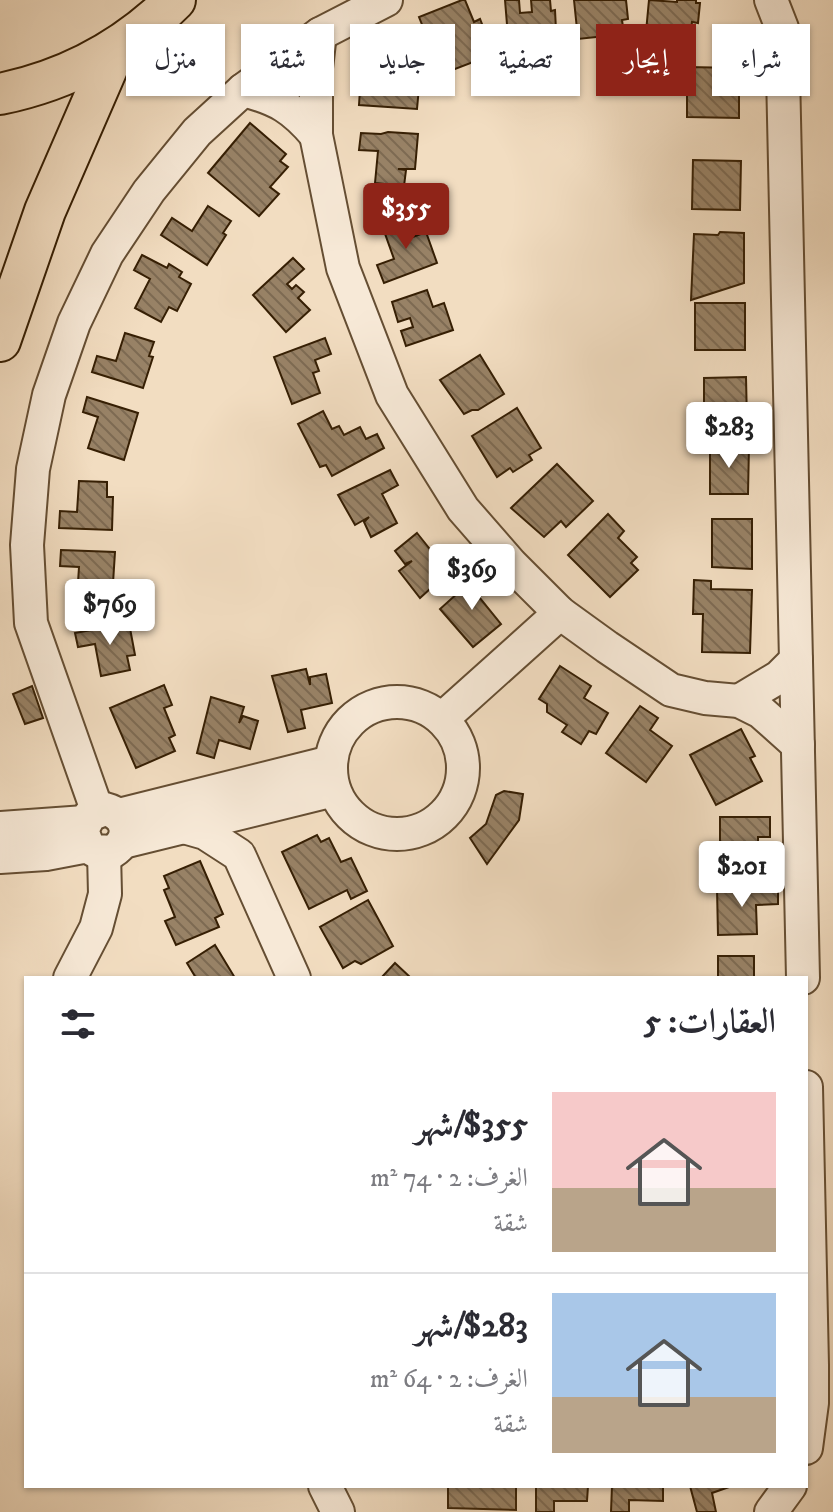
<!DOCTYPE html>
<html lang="ar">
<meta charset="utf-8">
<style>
:root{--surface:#fff;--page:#f7f7f7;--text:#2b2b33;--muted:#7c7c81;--line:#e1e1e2;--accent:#8f2418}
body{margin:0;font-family:"IM FELL DW Pica",Amiri,serif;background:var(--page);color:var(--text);direction:rtl;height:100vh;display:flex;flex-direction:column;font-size:30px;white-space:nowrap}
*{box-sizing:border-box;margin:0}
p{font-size:26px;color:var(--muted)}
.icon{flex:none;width:44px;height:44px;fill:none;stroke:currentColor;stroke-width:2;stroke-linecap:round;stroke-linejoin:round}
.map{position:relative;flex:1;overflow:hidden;direction:ltr}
.panel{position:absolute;left:24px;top:976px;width:784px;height:512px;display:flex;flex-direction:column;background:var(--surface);border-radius:0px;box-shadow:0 2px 6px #0004;direction:rtl}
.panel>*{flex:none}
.top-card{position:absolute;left:24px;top:24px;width:786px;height:72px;direction:rtl;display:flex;gap:16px}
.price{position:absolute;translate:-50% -68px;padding:0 18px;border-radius:8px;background:#fff;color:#222;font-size:26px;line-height:52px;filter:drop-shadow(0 2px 4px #0008)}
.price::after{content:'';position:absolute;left:50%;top:48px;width:24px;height:18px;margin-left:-12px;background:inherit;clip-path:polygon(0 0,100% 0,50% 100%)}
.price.on{background:var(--accent);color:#fff}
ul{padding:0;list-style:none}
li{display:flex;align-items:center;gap:24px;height:200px;padding:0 32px}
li+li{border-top:2px solid var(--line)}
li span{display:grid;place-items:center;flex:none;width:224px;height:160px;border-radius:0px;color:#555}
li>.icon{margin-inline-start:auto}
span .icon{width:96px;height:96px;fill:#fffc;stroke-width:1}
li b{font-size:34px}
h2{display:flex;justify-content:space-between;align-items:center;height:96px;padding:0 32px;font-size:34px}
.chip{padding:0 28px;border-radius:0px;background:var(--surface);box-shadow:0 2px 6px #0004;font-size:28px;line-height:72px}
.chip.on{background:var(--accent);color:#fff}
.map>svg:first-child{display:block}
.building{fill:url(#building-back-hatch);stroke:#361f04;stroke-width:2}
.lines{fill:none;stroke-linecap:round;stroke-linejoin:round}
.minor-casing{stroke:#654e33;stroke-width:36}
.major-casing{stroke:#361f04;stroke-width:44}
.minor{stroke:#f7e9d7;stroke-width:32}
.major{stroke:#f2ddc1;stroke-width:40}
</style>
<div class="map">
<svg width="833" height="1512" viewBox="0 0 833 1512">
<defs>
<pattern id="building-back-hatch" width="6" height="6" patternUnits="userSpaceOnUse" patternTransform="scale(2)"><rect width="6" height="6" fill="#988266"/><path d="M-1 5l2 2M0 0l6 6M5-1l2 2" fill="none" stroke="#7d6a52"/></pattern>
</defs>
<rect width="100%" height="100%" fill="#f2ddc1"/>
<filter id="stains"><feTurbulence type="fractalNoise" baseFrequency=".0025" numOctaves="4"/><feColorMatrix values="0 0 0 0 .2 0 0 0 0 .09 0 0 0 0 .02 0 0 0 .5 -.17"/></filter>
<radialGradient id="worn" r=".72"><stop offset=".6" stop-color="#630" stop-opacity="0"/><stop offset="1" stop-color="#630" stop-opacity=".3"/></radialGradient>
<!-- building -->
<g class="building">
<polygon points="462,0 465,0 474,22 480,19 487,37 482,39 489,56 442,74 419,17"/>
<polygon points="505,0 519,0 520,13 532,12 531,0 550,0 551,11 555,10 556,30 552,31 553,40 538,41 539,47 509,49"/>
<polygon points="574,0 626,0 628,19 622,20 624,34 578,39"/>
<polygon points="649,0 677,2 677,0 696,0 696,3 700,3 698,23 692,22 690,37 646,32"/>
<polygon points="363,44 403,47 403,56 409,57 407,86 419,87 417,109 359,105"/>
<polygon points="687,67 739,68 739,118 687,117"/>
<polygon points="250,123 286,154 280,161 288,167 270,187 279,194 259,216 208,173"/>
<polygon points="388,132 418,134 415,169 398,169 406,170 404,186 375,183 378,151 359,150 361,133 381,134"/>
<polygon points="693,160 741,161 740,210 692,209"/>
<polygon points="208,206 231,221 223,233 226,235 207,265 161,235 172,218 192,231"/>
<polygon points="410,218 416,233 410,238 426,232 437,263 384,283 377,265 394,259 383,228"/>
<polygon points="720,232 744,233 744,283 691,300 694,234 718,235"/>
<polygon points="142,255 167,268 169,264 182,272 179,277 191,284 177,311 169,307 161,322 135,308 150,279 134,270"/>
<polygon points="293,258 304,269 287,284 292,289 296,285 304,292 298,298 310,310 286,332 253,295"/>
<polygon points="427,290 433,307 444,303 453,330 406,346 401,331 413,327 410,318 398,322 392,302"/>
<rect x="695" y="303" width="50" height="47"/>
<polygon points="125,333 154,342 149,356 153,357 143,388 92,372 97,356 116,361"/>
<polygon points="325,338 331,354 315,360 319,371 313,373 320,393 292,404 274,357"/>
<polygon points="480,355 504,394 478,410 472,410 464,414 440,380"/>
<polygon points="746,377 747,422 713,422 713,409 707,409 704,404 704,378"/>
<polygon points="87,397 138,413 124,460 88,448 98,417 83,412"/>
<polygon points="517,408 541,448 529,455 532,460 513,472 510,468 497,477 472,436"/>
<polygon points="323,411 332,429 339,426 344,435 360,427 366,439 377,434 384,448 332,476 326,465 320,467 298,424"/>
<polygon points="710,445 749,446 748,494 710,494"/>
<polygon points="557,464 593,501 566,527 561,521 544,537 511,508"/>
<polygon points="390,470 398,485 382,494 397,523 371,537 364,522 369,517 355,525 338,495"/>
<polygon points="79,481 107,482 107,497 113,497 112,530 59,528 60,511 77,512"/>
<polygon points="608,514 624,531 618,538 637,557 631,563 638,570 610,597 568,555"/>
<polygon points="712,519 752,519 752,569 712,567"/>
<polygon points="417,533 437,558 452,546 463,559 420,598 399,571 412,561 405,564 395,551"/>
<polygon points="61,550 115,552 113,583 101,583 101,588 108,588 107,600 77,598 79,567 60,566"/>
<polygon points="479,574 491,587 479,597 501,624 473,647 440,609"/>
<polygon points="694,580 711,581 711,589 752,590 750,653 702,652 703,614 693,614"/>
<polygon points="129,623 135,655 127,656 130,670 101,676 95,644 78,647 75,633"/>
<polygon points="560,666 591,686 584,698 608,713 596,734 589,731 581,744 562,732 567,725 547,712 547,704 539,699"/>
<polygon points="306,669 310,685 310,677 326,674 332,703 301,710 305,728 288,732 272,676"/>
<polygon points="164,685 172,705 164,708 175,735 169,738 175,751 136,768 110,708"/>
<polygon points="32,686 43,718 25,724 13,694"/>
<polygon points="211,697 244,707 239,723 243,716 258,721 250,749 219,740 214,758 197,753"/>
<polygon points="640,706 658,718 650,730 672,746 646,782 606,753"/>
<polygon points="741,729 755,756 750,758 762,781 716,805 690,755"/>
<polygon points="504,791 523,794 519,820 487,864 470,838 486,824 496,795"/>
<polygon points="720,817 770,817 770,837 758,837 758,846 777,846 777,866 720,866"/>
<polygon points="317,835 321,842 329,838 341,862 351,858 367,891 351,899 347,890 309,909 282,852"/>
<polygon points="200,861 223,914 215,918 219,927 176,945 165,921 175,917 164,890 169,888 164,876"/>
<polygon points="778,887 778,904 756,905 757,934 718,935 717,889"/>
<polygon points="368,900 393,946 361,964 355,961 343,968 320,927"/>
<polygon points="215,945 235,978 196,978 187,963"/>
<rect x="718" y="956" width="36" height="22"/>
<polygon points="395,963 411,978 381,978"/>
<polygon points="448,1486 516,1486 516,1510 448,1508"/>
<polygon points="536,1486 588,1486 587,1501 554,1501 554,1512 536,1512"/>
<polygon points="612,1486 663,1486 663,1501 629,1500 629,1512 611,1512"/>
<polygon points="690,1486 732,1486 712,1493 716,1512 697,1512"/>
</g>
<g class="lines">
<!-- minor casing -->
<g class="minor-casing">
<g id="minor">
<polyline points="771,0 782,28 803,978"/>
<polyline points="320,34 316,68 316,135 343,268 392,395 463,509 511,564 560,613 607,647 671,690 705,698 739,701 761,712 798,745"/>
<path d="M243,90C278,99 293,108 316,135"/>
<polyline points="739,701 779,677 796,660"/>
<circle cx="397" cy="768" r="66"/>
<polyline points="442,719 560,613"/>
<polyline points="97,810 31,623 27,545 33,469 49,395 74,323 107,254 149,191 197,132 243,90 320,34 386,0"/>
<polyline points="119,815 331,762"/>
<polyline points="184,827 205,833 239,855 294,978"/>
<polyline points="0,828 85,822"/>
<polyline points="123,842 334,790"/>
<path d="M0,857L46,854L88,846L95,851L112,852C133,839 129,815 105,809L90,815L82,830L88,846"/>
<polyline points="70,978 96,928 105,894 104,853"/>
<polyline points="806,1087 812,1365 812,1403 806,1448"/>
<polyline points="325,1486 338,1512"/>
<polyline points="771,1512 790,1486"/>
</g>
</g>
<!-- major casing -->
<g class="major-casing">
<g id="major">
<path d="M0,94C68,80 126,49 175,0"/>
<polyline points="0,341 45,211 115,50"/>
</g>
</g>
<!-- minor -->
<use href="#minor" class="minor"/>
<!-- major -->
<use href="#major" class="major"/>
</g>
<rect width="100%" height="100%" filter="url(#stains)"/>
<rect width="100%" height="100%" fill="url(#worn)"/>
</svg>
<b class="price on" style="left:406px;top:251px">$355</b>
<b class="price" style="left:729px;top:470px">$283</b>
<b class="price" style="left:472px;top:612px">$369</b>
<b class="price" style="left:110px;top:647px">$769</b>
<b class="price" style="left:742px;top:909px">$201</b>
<div class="top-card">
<a class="chip">شراء</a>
<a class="chip on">إيجار</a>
<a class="chip">تصفية</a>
<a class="chip">جديد</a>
<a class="chip">شقة</a>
<a class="chip">منزل</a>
</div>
<section class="panel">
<h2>العقارات: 5<svg class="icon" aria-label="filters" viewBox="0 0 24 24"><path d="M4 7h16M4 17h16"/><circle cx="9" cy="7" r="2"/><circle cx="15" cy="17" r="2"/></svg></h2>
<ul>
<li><span style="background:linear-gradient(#f6c9c9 60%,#b9a48a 0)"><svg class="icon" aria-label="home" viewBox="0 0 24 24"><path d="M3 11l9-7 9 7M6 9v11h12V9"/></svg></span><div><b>$355/شهر</b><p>الغرف: 2 · 74 m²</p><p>شقة</p></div></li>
<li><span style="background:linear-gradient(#a9c7e8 65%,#b9a48a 0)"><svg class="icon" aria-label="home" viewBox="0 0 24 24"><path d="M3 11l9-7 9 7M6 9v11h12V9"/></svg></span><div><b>$283/شهر</b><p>الغرف: 2 · 64 m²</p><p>شقة</p></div></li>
</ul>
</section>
</div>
